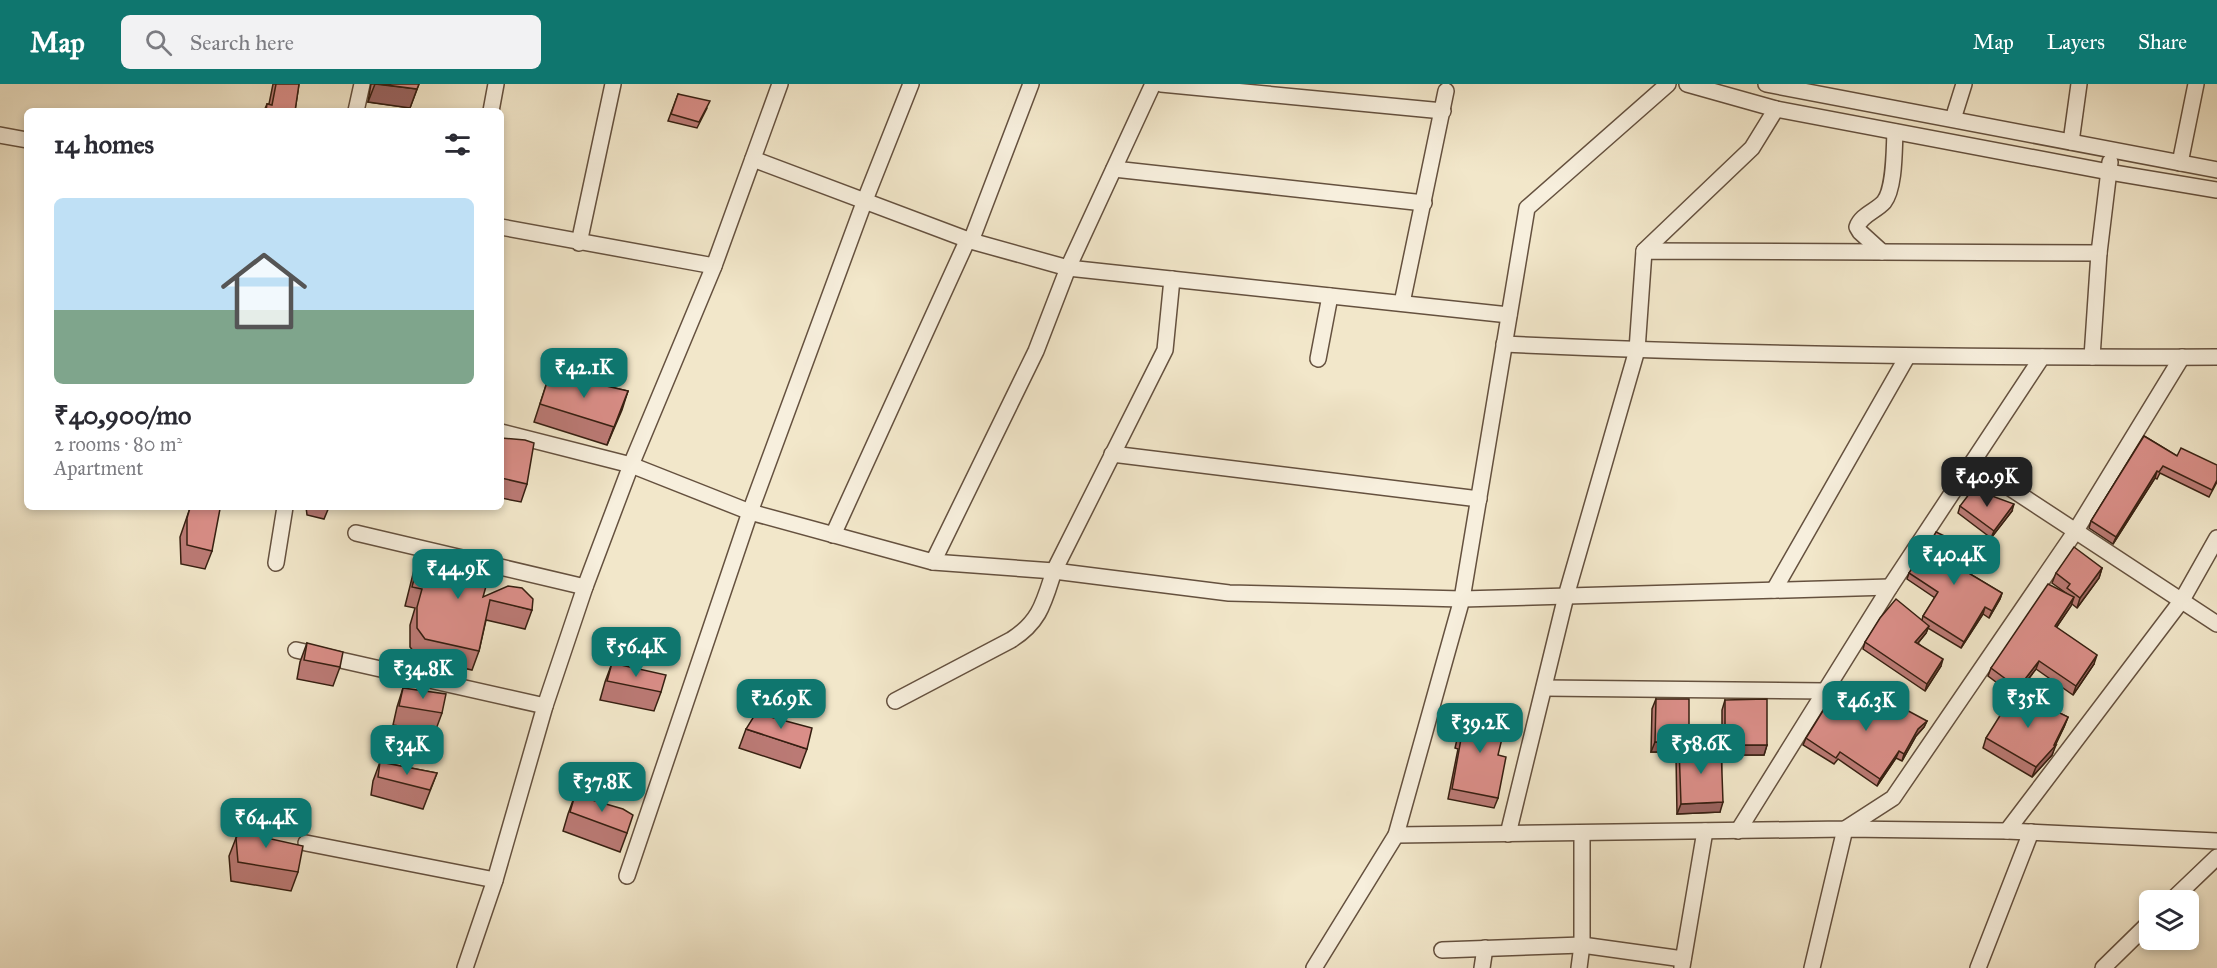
<!DOCTYPE html>
<meta charset="utf-8">
<style>
:root{--surface:#fff;--page:#f2f2f3;--text:#2b2b33;--muted:#7c7c81;--line:#e1e1e2;--accent:#0f766e}
body{margin:0;font-family:"IM FELL Great Primer",serif;background:var(--page);color:var(--text);height:100vh;display:flex;flex-direction:column;font-size:22px;white-space:nowrap}
*{box-sizing:border-box;margin:0}
p{font-size:20px;color:var(--muted)}
.icon{flex:none;width:33px;height:33px;fill:none;stroke:currentColor;stroke-width:2;stroke-linecap:round;stroke-linejoin:round}
.map{position:relative;flex:1;overflow:hidden}
.drawer{position:absolute;left:24px;top:24px;width:480px;height:402px;display:flex;flex-direction:column;background:var(--surface);border-radius:9px;box-shadow:0 3px 9px #0003}
.drawer>*{flex:none}
.controls{position:absolute;left:2139px;top:806px;display:grid;gap:12px}
.controls a{display:grid;place-items:center;width:60px;height:60px;border-radius:9px;background:var(--surface);box-shadow:0 3px 9px #0003;font-size:30px}
.price{position:absolute;translate:-50% -51px;padding:0 14px;border-radius:12px;background:var(--accent);color:#fff;font-size:20px;line-height:39px;filter:drop-shadow(0 2px 3px #0008)}
.price::after{content:'';position:absolute;left:50%;top:36px;width:18px;height:14px;margin-left:-9px;background:inherit;clip-path:polygon(0 0,100% 0,50% 100%)}
.price.selected{background:#222;color:#fff}
ul{padding:0;list-style:none}
li{display:grid;align-content:center;gap:12px;height:318px;padding:0 30px}
li+li{border-top:2px solid var(--line)}
li span{display:grid;place-items:center;height:186px;border-radius:9px;color:#555}
li>.icon{margin-inline-start:auto}
span .icon{width:108px;height:108px;fill:#fffc;stroke-width:1}
li b{font-size:26px}
h2{display:flex;justify-content:space-between;align-items:center;height:72px;padding:0 30px;font-size:26px}
header{display:flex;align-items:center;gap:36px;box-sizing:border-box;height:84px;padding:0 30px;background:var(--accent);color:#fff}
header strong{font-size:28px}
nav{display:flex;gap:33px;margin-inline-start:auto;font-size:21px}
.search{width:420px;height:54px;background:var(--page);display:flex;align-items:center;gap:15px;box-sizing:border-box;padding:0 21px;border-radius:9px;color:var(--muted);font-size:22px}
.map>svg:first-child{display:block}
.lines{fill:none;stroke-linecap:round;stroke-linejoin:round}
.street-casing{stroke:#65513f;stroke-width:18}
.street{stroke:#f7efdd;stroke-width:15}
.wall{fill:#bb7a75;stroke:#361f11;stroke-width:1.5}
.shaded-wall{fill:#99635f;stroke:#361f11;stroke-width:1.5}
.building{fill:#da8e88;stroke:#361f11;stroke-width:1.5}
</style>
<header>
<strong>Map</strong>
<div class="search"><svg class="icon" aria-label="search" viewBox="0 0 24 24"><circle cx="10" cy="10" r="6"/><path d="M15 15l6 6"/></svg>Search here</div>
<nav><a>Map</a><a>Layers</a><a>Share</a></nav>
</header>
<div class="map">
<svg width="2217" height="884" viewBox="0 0 2217 884">
<rect width="100%" height="100%" fill="#f2e7ca"/>
<filter id="stains"><feTurbulence type="fractalNoise" baseFrequency=".00333" numOctaves="4"/><feColorMatrix values="0 0 0 0 .2 0 0 0 0 .09 0 0 0 0 .02 0 0 0 .5 -.17"/></filter>
<radialGradient id="worn" r=".72"><stop offset=".6" stop-color="#630" stop-opacity="0"/><stop offset="1" stop-color="#630" stop-opacity=".3"/></radialGradient>
<g class="lines">
<!-- street casing -->
<g class="street-casing">
<g id="street">
<polyline points="1161,0 1443,27"/>
<polyline points="1687,0 1776,25 2109,88 2217,106"/>
<polyline points="1766,0 2217,86"/>
<polyline points="356,27 362,0"/>
<polyline points="491,27 496,0"/>
<polyline points="1953,35 1964,0"/>
<polyline points="0,51 27,56"/>
<polyline points="2071,58 2079,0"/>
<polyline points="753,75 971,157 1068,184 1509,231"/>
<polyline points="2180,79 2196,0"/>
<polyline points="1114,85 1424,119"/>
<polyline points="501,143 714,182"/>
<polyline points="971,157 1031,0"/>
<polyline points="579,159 613,0"/>
<polyline points="1644,167 1752,64 1776,25"/>
<path d="M1882,168L1860,148L1857,143C1861,131 1876,127 1884,118C1895,104 1894,65 1895,48"/>
<polyline points="1402,219 1446,7"/>
<path d="M1504,260C1742,271 1979,274 2217,273"/>
<polyline points="2092,273 2099,169 2110,78"/>
<polyline points="1318,275 1330,212"/>
<polyline points="501,348 631,381 750,428 933,478 1054,487 1229,509 1462,515 1890,503"/>
<polyline points="1112,370 1479,415"/>
<polyline points="1972,379 2217,540"/>
<polyline points="356,449 585,503"/>
<polyline points="833,451 968,155"/>
<polyline points="933,478 1036,267 1068,184 1153,0"/>
<polyline points="276,479 285,423"/>
<polyline points="1774,506 1907,273"/>
<polyline points="296,566 545,622"/>
<polyline points="1544,604 1825,607"/>
<path d="M895,617L1011,556C1040,538 1044,518 1054,487L1165,266L1172,195"/>
<polyline points="1738,747 1890,503 2042,273"/>
<polyline points="2007,747 2182,516 2217,454"/>
<polyline points="1508,750 1566,512 1637,266 1644,167 2099,169"/>
<polyline points="1396,751 1845,745 1893,714 2075,448 2182,273"/>
<polyline points="306,759 495,796"/>
<polyline points="627,792 750,428 865,116 911,0"/>
<polyline points="2172,816 2217,773"/>
<polyline points="1442,866 1582,861 1683,875"/>
<polyline points="1682,883 1705,747"/>
<polyline points="465,884 495,796 545,622 585,503 631,381 714,182 780,0"/>
<polyline points="1314,884 1396,751 1462,515 1527,124 1668,0"/>
<polyline points="1482,884 1485,864"/>
<polyline points="1579,884 1582,861 1582,749"/>
<polyline points="1812,884 1845,745 2007,747 2217,757"/>
<polyline points="1978,884 2031,748"/>
<polyline points="2103,884 2150,838"/>
</g>
</g>
<!-- street -->
<use href="#street" class="street"/>
</g>
<!-- wall -->
<g class="wall">
<polygon points="273,0 299,0 295,27 264,27 267,20 269,20"/>
<polygon points="371,0 419,0 410,24 368,18"/>
<polygon points="678,10 707,24 697,44 668,37"/>
<polygon points="550,289 628,307 607,361 534,338"/>
<polygon points="2144,352 2177,372 2217,398 2209,413 2160,389 2157,395 2155,394 2113,460 2089,444 2091,437"/>
<polygon points="501,354 527,400 521,418 501,414"/>
<polygon points="1960,422 2012,427 1991,454 1958,429"/>
<polygon points="306,423 329,423 324,435 307,431"/>
<polygon points="190,424 212,467 205,485 181,480 180,453"/>
<polygon points="421,467 483,513 532,526 525,545 486,536 479,567 472,586 419,574 410,563 410,541 415,524 405,522 414,486"/>
<polygon points="1923,474 1978,476 1970,490 2002,509 2000,515 1989,534 1983,530 1961,564 1928,544 1926,549 1918,559 1941,582 1925,607 1863,565 1865,558 1922,536 1923,532 1935,514 1907,495 1909,489"/>
<polygon points="2102,484 2099,494 2077,524 2072,520 2056,544 2094,580 2073,611 2036,585 2018,609 2068,633 2064,643 2055,661 2052,671 2032,693 1983,664 1986,654 2003,631 2013,611 1988,592 1991,584 2066,509 2052,499 2056,489"/>
<polygon points="307,559 340,583 333,602 297,595 300,578"/>
<polygon points="612,579 661,608 654,627 600,616 605,598"/>
<polygon points="403,604 442,629 435,648 393,641 397,623"/>
<polygon points="1656,615 1687,663 1722,667 1722,626 1725,616 1767,661 1764,671 1722,671 1720,728 1677,730 1676,673 1677,668 1651,668 1652,625"/>
<polygon points="1466,624 1498,671 1498,714 1494,724 1448,715 1458,665 1455,664 1462,634"/>
<polygon points="1865,628 1927,637 1924,643 1916,652 1902,677 1896,674 1877,702 1838,675 1834,680 1803,661 1806,654"/>
<polygon points="746,645 807,665 800,684 739,664"/>
<polygon points="380,678 437,689 423,725 371,711 373,697"/>
<polygon points="575,711 627,749 620,768 563,747 568,730"/>
<polygon points="262,753 298,788 291,807 231,797 229,772 236,754"/>
</g>
<!-- shaded-wall -->
<g class="shaded-wall">
<polygon points="375,0 417,5 410,24 368,18"/>
<polygon points="628,307 622,326 607,361"/>
<polygon points="2157,387 2155,394 2113,460 2116,453"/>
<polygon points="2014,420 2012,427 1991,454 1994,447"/>
<polygon points="2102,484 2099,494 2077,524 2080,514"/>
<polygon points="2002,509 2000,515 1989,534 1992,527"/>
<polygon points="2074,513 2071,522 2051,551 2055,542"/>
<polygon points="1985,523 1983,530 1961,564 1964,558"/>
<polygon points="1929,542 1926,549 1913,565 1915,558"/>
<polygon points="2097,571 2094,580 2073,611 2076,602"/>
<polygon points="1943,575 1941,582 1925,607 1927,600"/>
<polygon points="2039,577 2036,585 2015,612 2018,604"/>
<polygon points="2068,633 2064,643 2055,662 2056,661 2052,671 2032,693 2036,683"/>
<polygon points="1927,637 1924,643 1916,652 1902,677 1904,670 1918,645"/>
<polygon points="1655,658 1689,658 1685,668 1679,663 1677,668 1651,668"/>
<polygon points="1725,661 1767,661 1764,671 1722,671"/>
<polygon points="1899,667 1896,674 1877,702 1880,695"/>
<polygon points="1723,718 1720,728 1677,730 1681,720"/>
</g>
<!-- building -->
<g class="building">
<polygon points="276,0 299,0 295,27 266,27 267,20 272,21"/>
<polygon points="379,0 419,0 417,5"/>
<polygon points="678,10 710,17 699,38 671,30"/>
<polygon points="550,289 628,307 614,343 540,320"/>
<polygon points="2144,352 2177,372 2181,364 2217,381 2217,396 2212,406 2163,382 2159,388 2157,387 2116,453 2091,437"/>
<polygon points="501,354 525,356 534,359 527,400 501,394"/>
<polygon points="1973,405 2014,420 1994,447 1960,422"/>
<polygon points="190,424 220,425 212,467 187,461 187,434"/>
<polygon points="1936,448 1980,469 1970,490 2002,509 1992,527 1985,523 1964,558 1923,532 1938,508 1909,489 1920,472 1923,474"/>
<polygon points="2074,463 2102,484 2080,514 2067,504 2070,500 2056,489"/>
<polygon points="421,467 492,481 483,513 508,502 522,504 533,515 532,526 490,516 479,567 425,555 417,544 417,523 422,505 412,503"/>
<polygon points="2048,500 2074,513 2055,542 2097,571 2076,602 2039,577 2018,604 1991,584"/>
<polygon points="1896,515 1929,542 1915,558 1943,575 1927,600 1865,558 1880,534"/>
<polygon points="307,559 343,568 340,583 304,576"/>
<polygon points="612,579 666,591 661,608 607,597"/>
<polygon points="403,604 446,610 442,629 399,622"/>
<polygon points="2015,607 2068,633 2054,661 2056,661 2036,683 1986,654 2001,630 2003,631"/>
<polygon points="1834,609 1865,628 1875,609 1927,637 1918,645 1904,670 1899,667 1880,695 1840,668 1836,674 1806,654"/>
<polygon points="1656,615 1689,615 1689,658 1655,658"/>
<polygon points="1767,615 1767,661 1725,661 1725,616"/>
<polygon points="1466,624 1507,634 1498,671 1506,673 1498,714 1452,705 1461,655 1458,654"/>
<polygon points="756,629 812,644 807,665 746,645"/>
<polygon points="1721,662 1723,718 1681,720 1679,663"/>
<polygon points="380,678 437,689 430,706 378,693"/>
<polygon points="575,711 623,725 633,731 627,749 570,728"/>
<polygon points="247,735 265,739 262,753 303,762 298,788 238,778 236,754"/>
</g>
<rect width="100%" height="100%" filter="url(#stains)"/>
<rect width="100%" height="100%" fill="url(#worn)"/>
</svg>
<div class="controls">
<a><svg class="icon" aria-label="layers" viewBox="0 0 24 24"><path d="M12 4l9 5-9 5-9-5zM3 14l9 5 9-5"/></svg></a>
</div>
<b class="price" style="left:584px;top:315px">₹42.1K</b>
<b class="price selected" style="left:1987px;top:424px">₹40.9K</b>
<b class="price" style="left:1954px;top:502px">₹40.4K</b>
<b class="price" style="left:458px;top:516px">₹44.9K</b>
<b class="price" style="left:636px;top:594px">₹56.4K</b>
<b class="price" style="left:423px;top:616px">₹34.8K</b>
<b class="price" style="left:2028px;top:645px">₹35K</b>
<b class="price" style="left:781px;top:646px">₹26.9K</b>
<b class="price" style="left:1866px;top:648px">₹46.3K</b>
<b class="price" style="left:1480px;top:670px">₹39.2K</b>
<b class="price" style="left:1701px;top:691px">₹58.6K</b>
<b class="price" style="left:407px;top:692px">₹34K</b>
<b class="price" style="left:602px;top:729px">₹37.8K</b>
<b class="price" style="left:266px;top:765px">₹64.4K</b>
<section class="drawer">
<h2>14 homes<svg class="icon" aria-label="filters" viewBox="0 0 24 24"><path d="M4 7h16M4 17h16"/><circle cx="9" cy="7" r="2"/><circle cx="15" cy="17" r="2"/></svg></h2>
<ul>
<li><span style="background:linear-gradient(#bfe0f5 60%,#7fa58c 0)"><svg class="icon" aria-label="home" viewBox="0 0 24 24"><path d="M3 11l9-7 9 7M6 9v11h12V9"/></svg></span><div><b>₹40,900/mo</b><p>2 rooms · 80 m²</p><p>Apartment</p></div></li>
</ul>
</section>
</div>
